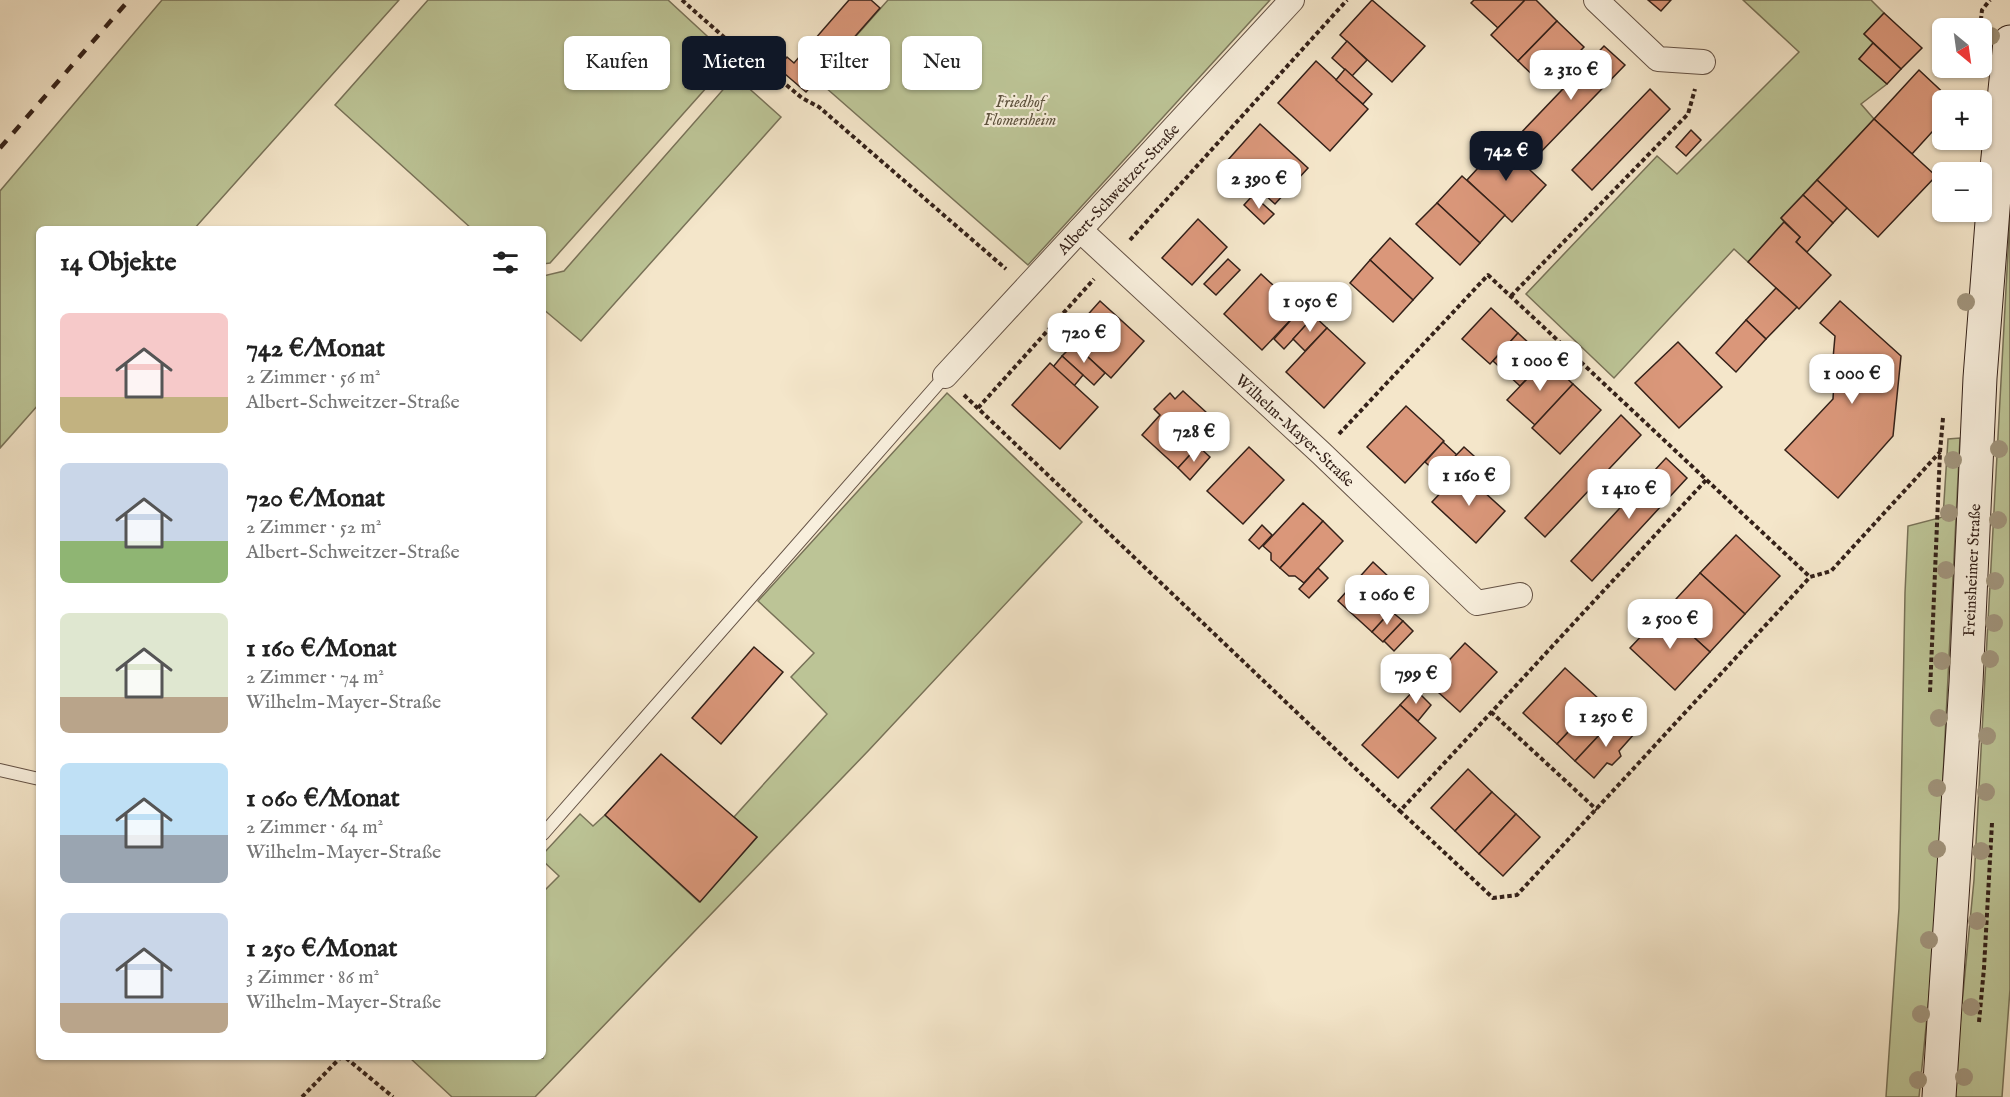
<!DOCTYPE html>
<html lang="de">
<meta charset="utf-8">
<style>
:root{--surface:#fff;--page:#f6f6f6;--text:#222;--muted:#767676;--accent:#111827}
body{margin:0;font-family:"IM FELL English",serif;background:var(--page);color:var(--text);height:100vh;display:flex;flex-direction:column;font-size:22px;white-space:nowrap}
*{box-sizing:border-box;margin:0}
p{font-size:20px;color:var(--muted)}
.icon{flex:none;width:33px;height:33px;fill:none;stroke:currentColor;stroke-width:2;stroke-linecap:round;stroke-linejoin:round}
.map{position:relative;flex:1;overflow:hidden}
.panel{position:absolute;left:36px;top:226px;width:510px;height:834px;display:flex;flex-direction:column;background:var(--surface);border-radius:9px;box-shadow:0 2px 4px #0004}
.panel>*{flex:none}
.hud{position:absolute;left:564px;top:36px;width:570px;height:54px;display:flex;gap:12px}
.needle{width:39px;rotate:151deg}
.tools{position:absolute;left:1932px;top:18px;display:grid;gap:12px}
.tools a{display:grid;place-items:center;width:60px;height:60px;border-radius:9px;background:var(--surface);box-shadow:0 2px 4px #0004;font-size:30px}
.price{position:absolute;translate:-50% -51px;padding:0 14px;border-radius:12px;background:#fff;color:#222;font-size:20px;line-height:39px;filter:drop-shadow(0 2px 3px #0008)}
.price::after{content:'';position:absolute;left:50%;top:36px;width:18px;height:14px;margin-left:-9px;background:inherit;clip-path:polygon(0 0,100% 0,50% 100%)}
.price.selected{background:var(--accent);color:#fff}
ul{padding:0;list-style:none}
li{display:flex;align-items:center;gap:18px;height:150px;padding:0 24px}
li span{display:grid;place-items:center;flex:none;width:168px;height:120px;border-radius:9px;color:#555}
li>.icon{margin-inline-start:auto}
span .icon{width:72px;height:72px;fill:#fffc;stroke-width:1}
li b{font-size:26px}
h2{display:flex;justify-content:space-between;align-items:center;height:72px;padding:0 24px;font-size:26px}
.pill{padding:0 21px;border-radius:9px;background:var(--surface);box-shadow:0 2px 4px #0004;font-size:21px;line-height:54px}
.pill.selected{background:var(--accent);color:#fff}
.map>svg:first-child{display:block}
.green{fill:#bcc496;stroke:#787258;stroke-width:1.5}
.building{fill:#da977a;stroke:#342119;stroke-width:1.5}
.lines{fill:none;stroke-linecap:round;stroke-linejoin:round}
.service-casing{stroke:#645245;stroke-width:14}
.minor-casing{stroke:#645245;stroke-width:26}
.secondary-casing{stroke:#342119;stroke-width:35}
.path{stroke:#342119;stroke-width:4;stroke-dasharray:4.5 3;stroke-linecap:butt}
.service{stroke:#f8efdd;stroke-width:12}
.minor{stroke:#f8efdd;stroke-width:24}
.secondary{stroke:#f8efdd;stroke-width:33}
.rail{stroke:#342119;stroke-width:4.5;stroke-dasharray:10 10;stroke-linecap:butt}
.tree{fill:#a1957d}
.labels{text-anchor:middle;stroke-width:4.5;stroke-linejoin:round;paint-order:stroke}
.park-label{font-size:16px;font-style:italic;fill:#5d523e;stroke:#f8efdd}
.street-label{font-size:16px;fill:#342119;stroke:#f8efdd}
</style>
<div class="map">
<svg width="2010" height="1097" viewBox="0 0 2010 1097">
<rect width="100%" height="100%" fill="#f4e6ca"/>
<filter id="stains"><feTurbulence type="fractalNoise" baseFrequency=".00333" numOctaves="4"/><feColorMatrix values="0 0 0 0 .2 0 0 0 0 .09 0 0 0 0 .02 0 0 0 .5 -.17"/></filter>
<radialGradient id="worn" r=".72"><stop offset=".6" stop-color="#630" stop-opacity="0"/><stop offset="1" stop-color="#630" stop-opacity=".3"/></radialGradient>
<!-- green -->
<g class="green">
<polygon points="162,0 399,0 194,229 39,230 39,404 0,448 0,191"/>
<polygon points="428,0 668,0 732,59 550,263 543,264 543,230 472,229 335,105"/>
<polygon points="888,0 1270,0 1028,265 817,80"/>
<polygon points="1743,0 1871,0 1884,13 1864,34 1873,43 1859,59 1887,84 1861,104 1874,119 1781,218 1784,222 1748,262 1734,249 1614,378 1526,294 1657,156 1677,174 1799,52"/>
<polygon points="735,76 781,117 581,341 543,309 543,276 564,271"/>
<polygon points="2010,215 2010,989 2002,1097 1953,1097 1974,880"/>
<polygon points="947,393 1082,522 869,750 535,1097 452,1097 410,1058 543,1058 543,892 559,876 543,861 543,854 580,814 593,826 605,815 699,902 757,837 734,817 827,714 791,677 814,653 758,601"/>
<polygon points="1960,438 1935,937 1919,1097 1886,1097 1899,908 1905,593 1908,526 1943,517 1948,439"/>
</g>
<!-- building -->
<g class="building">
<polygon points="849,0 871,0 880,8 806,92 778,68 787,57 794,63"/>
<polygon points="1372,0 1425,46 1392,82 1340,35"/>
<polygon points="1474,0 1525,0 1498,28 1471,3"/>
<polygon points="1525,0 1536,0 1557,21 1518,61 1491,35"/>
<polygon points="1648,0 1671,0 1661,11"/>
<polygon points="1884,13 1922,48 1901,69 1864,34"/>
<polygon points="1557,21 1584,47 1545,87 1518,61"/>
<polygon points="1347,41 1367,60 1352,76 1332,58"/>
<polygon points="1873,43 1901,69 1887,84 1859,59"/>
<polygon points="1604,46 1625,65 1537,156 1517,137"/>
<polygon points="1316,61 1368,109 1330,151 1278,103"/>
<polygon points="1345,69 1372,94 1363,104 1336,80"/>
<polygon points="1919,70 1951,100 1942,100 1942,121 1912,154 1874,119"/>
<polygon points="1650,89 1670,109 1592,190 1572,170"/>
<polygon points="1874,119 1936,176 1878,237 1817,180"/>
<polygon points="1260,124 1308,168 1275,204 1227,161"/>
<polygon points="1691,130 1701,140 1686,156 1676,147"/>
<polygon points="1501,143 1546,185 1512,222 1467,180"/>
<polygon points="1462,176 1505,215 1480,243 1437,203"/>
<polygon points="1817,180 1847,208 1833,223 1803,195"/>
<polygon points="1253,195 1274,214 1264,224 1244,205"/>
<polygon points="1803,195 1833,223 1807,252 1796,242 1800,237 1781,218"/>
<polygon points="1437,203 1480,243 1460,265 1416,224"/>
<polygon points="1198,219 1227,247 1192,285 1162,258"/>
<polygon points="1784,222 1800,237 1796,242 1831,275 1799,309 1748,262"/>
<polygon points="1390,238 1433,278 1413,300 1370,260"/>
<polygon points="1228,259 1240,270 1216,295 1204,284"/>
<polygon points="1370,260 1413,300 1393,322 1350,283"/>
<polygon points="1261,274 1300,310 1262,350 1224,314"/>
<polygon points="1776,288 1797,307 1766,339 1746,320"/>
<polygon points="1100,301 1144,341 1111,378 1067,338"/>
<polygon points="1840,301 1901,356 1893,436 1838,498 1785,450 1833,399 1834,381 1831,381 1835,336 1820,323"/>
<polygon points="1491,308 1518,333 1490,364 1462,339"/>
<polygon points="1298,312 1309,322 1284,349 1274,339"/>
<polygon points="1314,316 1327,328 1305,351 1293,339"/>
<polygon points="1746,320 1766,339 1736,372 1716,353"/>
<polygon points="1327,328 1365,363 1324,408 1286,372"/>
<polygon points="1518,333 1546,359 1520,386 1493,361"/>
<polygon points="1678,342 1722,387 1679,428 1635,383"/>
<polygon points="1074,344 1105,373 1094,385 1062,356"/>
<polygon points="1062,356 1083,375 1074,386 1053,367"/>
<polygon points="1546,359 1573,384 1535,425 1507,400"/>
<polygon points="1050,363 1098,407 1060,449 1012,405"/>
<polygon points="1573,384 1601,410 1560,454 1532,428"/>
<polygon points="1183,391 1219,424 1178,468 1142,435 1160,415 1154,409 1170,393 1175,399"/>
<polygon points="1406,406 1444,441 1405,483 1367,447"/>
<polygon points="1621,415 1641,435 1545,537 1525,518"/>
<polygon points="1443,442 1457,455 1438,474 1425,462"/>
<polygon points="1198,446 1210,457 1190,480 1178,468"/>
<polygon points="1249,447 1284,480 1243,524 1207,491"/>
<polygon points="1464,447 1474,456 1448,484 1438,474"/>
<polygon points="1666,458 1687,478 1592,581 1571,561"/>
<polygon points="1461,471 1505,511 1476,543 1432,502"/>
<polygon points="1303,503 1323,521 1280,568 1271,560 1271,553 1263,546"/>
<polygon points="1323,521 1343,541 1304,583 1295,576 1289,576 1280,568"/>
<polygon points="1262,525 1272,535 1259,549 1249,540"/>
<polygon points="1736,535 1780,576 1745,614 1700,573"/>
<polygon points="1373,562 1407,594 1372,632 1338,601"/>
<polygon points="1318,568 1328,578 1309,598 1299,589"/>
<polygon points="1700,573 1745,614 1710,652 1665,611"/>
<polygon points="1391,611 1403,621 1383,642 1372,632"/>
<polygon points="1665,611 1710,652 1675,690 1630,648"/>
<polygon points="1403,621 1413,631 1394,651 1384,641"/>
<polygon points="1465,643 1497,672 1460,712 1428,683"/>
<polygon points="754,647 783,672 721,744 692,718"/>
<polygon points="1565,668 1599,699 1557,744 1523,713"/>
<polygon points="1415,689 1431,705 1418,721 1400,705"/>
<polygon points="1599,699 1617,716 1575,761 1557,744"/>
<polygon points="1400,705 1436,738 1398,778 1362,745"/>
<polygon points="1617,716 1635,733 1619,751 1621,756 1612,765 1607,763 1594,778 1575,761"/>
<polygon points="661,754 757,837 700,902 605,815"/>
<polygon points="1468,769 1492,792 1455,831 1431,808"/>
<polygon points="1492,792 1516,814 1479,854 1455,831"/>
<polygon points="1516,814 1540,837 1503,876 1479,854"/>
</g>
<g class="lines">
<!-- service casing -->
<g class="service-casing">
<g id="service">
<polyline points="0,770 39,779"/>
<polyline points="543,834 945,376"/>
</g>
</g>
<!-- minor casing -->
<g class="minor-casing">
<g id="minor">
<polyline points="1596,0 1658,59 1703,62"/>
<path id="s1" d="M1080,230L1321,453L1477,603L1520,595"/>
<path id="s2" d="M945,376L1292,0"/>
</g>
</g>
<!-- secondary casing -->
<g class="secondary-casing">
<g id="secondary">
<path id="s3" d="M1939,1097L1966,683L1980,378L1994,196L2010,42"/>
</g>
</g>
<!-- path -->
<g class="path">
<polyline points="682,0 743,54 766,68 802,98 819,107 1006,269"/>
<polyline points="1980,28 1982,10 1990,0"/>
<polyline points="766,68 778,52"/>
<polyline points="1130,240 1347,0"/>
<polyline points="1511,296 1688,114 1695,89"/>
<polyline points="964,395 1400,811"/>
<polyline points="978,408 1094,279"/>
<polyline points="1339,434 1488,275 1810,577"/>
<polyline points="1706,480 1400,811 1493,898 1517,895 1810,577 1831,571 1940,452"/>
<polyline points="1930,692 1940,452 1943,418"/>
<polyline points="1491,712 1597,810"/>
<polyline points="1979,1022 1984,968 1992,823"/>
<polyline points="346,1058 393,1097"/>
<polyline points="302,1097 340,1058"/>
</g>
<!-- service -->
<use href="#service" class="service"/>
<!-- minor -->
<use href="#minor" class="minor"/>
<!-- secondary -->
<use href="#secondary" class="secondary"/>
<!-- rail -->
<polyline class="rail" points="0,148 129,0"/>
</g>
<!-- trees -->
<g class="tree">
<circle cx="1991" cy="36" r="9"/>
<circle cx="1966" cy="302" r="9"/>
<circle cx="1999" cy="449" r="9"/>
<circle cx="1953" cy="460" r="9"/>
<circle cx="1949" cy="513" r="9"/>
<circle cx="1998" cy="520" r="9"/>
<circle cx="1946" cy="570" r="9"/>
<circle cx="1995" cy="581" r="9"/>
<circle cx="1994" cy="623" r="9"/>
<circle cx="1990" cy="659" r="9"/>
<circle cx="1942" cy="661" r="9"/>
<circle cx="1939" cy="718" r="9"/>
<circle cx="1987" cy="736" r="9"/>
<circle cx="1937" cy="788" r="9"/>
<circle cx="1986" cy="792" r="9"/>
<circle cx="1937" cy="849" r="9"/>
<circle cx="1981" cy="851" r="9"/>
<circle cx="1977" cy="921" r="9"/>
<circle cx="1929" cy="940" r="9"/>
<circle cx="1971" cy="1007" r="9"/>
<circle cx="1921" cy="1014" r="9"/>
<circle cx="1964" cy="1077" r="9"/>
<circle cx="1918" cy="1080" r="9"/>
</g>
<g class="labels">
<!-- park labels -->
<g class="park-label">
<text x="1020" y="107">Friedhof<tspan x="1020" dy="18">Flomersheim</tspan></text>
</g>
<!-- street labels -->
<g class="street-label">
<text dy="6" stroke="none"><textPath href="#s2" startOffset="255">Albert-Schweitzer-Straße</textPath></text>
<text dy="6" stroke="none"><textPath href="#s1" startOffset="294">Wilhelm-Mayer-Straße</textPath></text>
<text dy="6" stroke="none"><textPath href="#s3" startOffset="528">Freinsheimer Straße</textPath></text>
</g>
</g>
<rect width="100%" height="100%" filter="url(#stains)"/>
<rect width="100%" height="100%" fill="url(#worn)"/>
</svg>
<div class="tools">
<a><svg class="needle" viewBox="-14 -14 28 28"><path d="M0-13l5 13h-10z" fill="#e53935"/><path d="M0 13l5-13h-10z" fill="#767676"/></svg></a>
<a>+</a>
<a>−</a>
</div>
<b class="price" style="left:1571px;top:101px">2 310 €</b>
<b class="price selected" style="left:1506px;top:182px">742 €</b>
<b class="price" style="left:1259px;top:210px">2 390 €</b>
<b class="price" style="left:1310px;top:333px">1 050 €</b>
<b class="price" style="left:1084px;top:364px">720 €</b>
<b class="price" style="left:1540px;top:392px">1 000 €</b>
<b class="price" style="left:1852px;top:405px">1 000 €</b>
<b class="price" style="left:1194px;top:463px">728 €</b>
<b class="price" style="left:1469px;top:507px">1 160 €</b>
<b class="price" style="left:1629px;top:520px">1 410 €</b>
<b class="price" style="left:1387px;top:626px">1 060 €</b>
<b class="price" style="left:1670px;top:650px">2 500 €</b>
<b class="price" style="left:1416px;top:705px">799 €</b>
<b class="price" style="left:1606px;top:748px">1 250 €</b>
<div class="hud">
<a class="pill">Kaufen</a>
<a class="pill selected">Mieten</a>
<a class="pill">Filter</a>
<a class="pill">Neu</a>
</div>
<section class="panel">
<h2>14 Objekte<svg class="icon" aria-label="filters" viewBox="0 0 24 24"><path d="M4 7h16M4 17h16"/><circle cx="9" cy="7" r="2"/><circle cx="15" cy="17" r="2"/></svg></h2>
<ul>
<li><span style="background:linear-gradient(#f6c9c9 70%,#c2b280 0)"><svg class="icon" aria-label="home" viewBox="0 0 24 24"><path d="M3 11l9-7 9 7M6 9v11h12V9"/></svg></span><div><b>742 €/Monat</b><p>2 Zimmer · 56 m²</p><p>Albert-Schweitzer-Straße</p></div></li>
<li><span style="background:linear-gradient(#c9d6e8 65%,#8fb573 0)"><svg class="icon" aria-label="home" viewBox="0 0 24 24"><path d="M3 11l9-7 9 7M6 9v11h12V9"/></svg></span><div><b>720 €/Monat</b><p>2 Zimmer · 52 m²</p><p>Albert-Schweitzer-Straße</p></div></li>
<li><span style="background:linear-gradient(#dfe7d0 70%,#b9a48a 0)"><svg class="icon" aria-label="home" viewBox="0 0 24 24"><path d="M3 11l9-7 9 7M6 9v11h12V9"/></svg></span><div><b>1 160 €/Monat</b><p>2 Zimmer · 74 m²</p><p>Wilhelm-Mayer-Straße</p></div></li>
<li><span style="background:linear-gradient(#bfe0f5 60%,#9aa5b1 0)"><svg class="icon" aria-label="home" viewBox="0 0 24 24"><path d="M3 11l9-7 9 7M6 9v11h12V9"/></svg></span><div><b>1 060 €/Monat</b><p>2 Zimmer · 64 m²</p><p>Wilhelm-Mayer-Straße</p></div></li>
<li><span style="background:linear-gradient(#c9d6e8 75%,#b9a48a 0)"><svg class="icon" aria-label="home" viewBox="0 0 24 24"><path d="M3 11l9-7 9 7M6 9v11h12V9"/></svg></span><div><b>1 250 €/Monat</b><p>3 Zimmer · 86 m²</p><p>Wilhelm-Mayer-Straße</p></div></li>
</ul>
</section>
</div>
